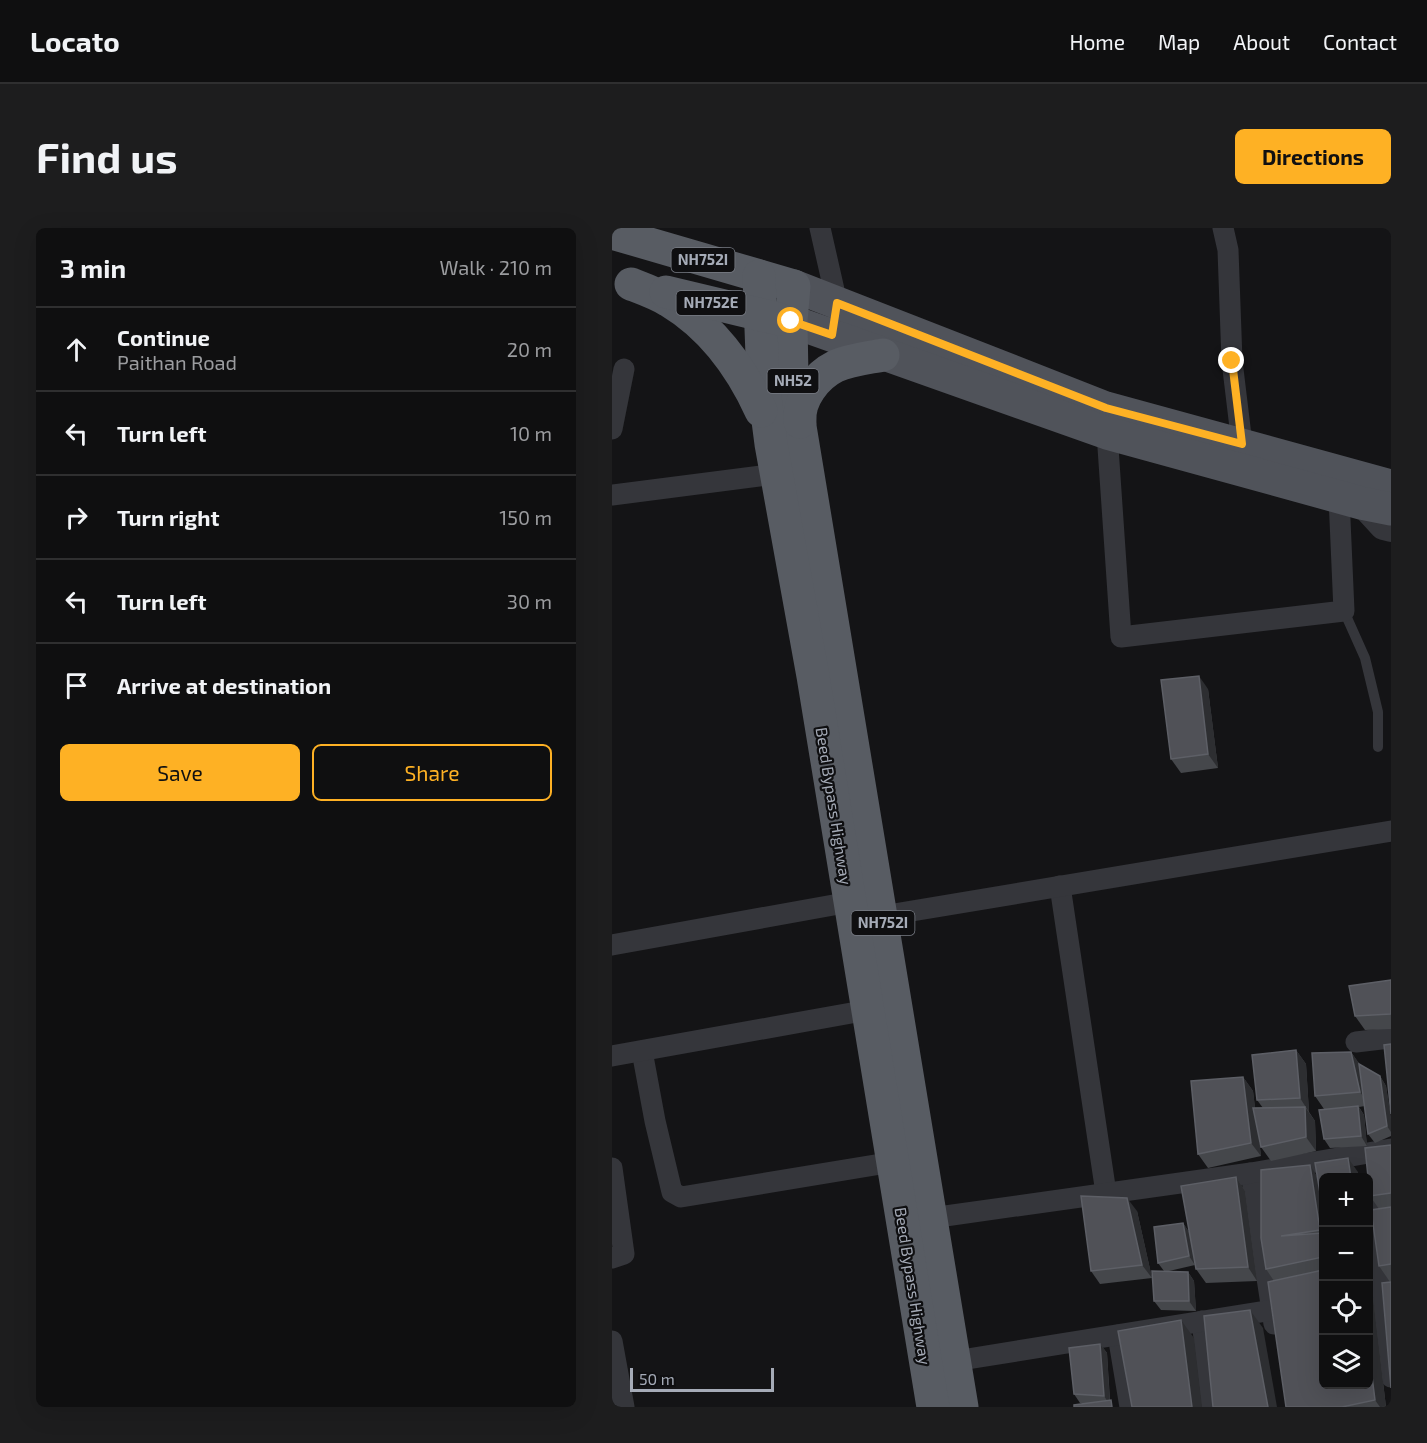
<!DOCTYPE html>
<html lang="en">
<head>
<meta charset="utf-8">
<style>
  :root { --surface:#0f0f10; --page:#1d1d1e; --text:#f1f3f6; --muted:#9b9c9f; --line:#2f2f30; --accent:#feb124 }
  body { margin:0; font-family:"Exo 2",sans-serif; background:var(--page); color:var(--text) }
  .controls { position:absolute; right:18px; bottom:18px; display:grid; overflow:hidden; border-radius:9px; box-shadow:0 6px 24px #0002 }
  .controls button { width:54px; height:54px; display:grid; place-items:center; padding:0; border:0; border-bottom:2px solid var(--line); background:var(--surface); color:var(--text); font:30px sans-serif }
  .scale { position:absolute; left:18px; bottom:15px; width:144px; box-sizing:border-box; padding-left:6px; border:3px solid #a5abb7; border-top:0; font-size:16px; line-height:21px; white-space:nowrap; color:#a5abb7; -webkit-text-stroke:4px #0f0f11; paint-order:stroke }
  .stop { position:absolute; width:18px; height:18px; margin:-14px; border:4px solid #feb124; border-radius:50%; background:#fff }
  .stop.end { background:#feb124; border-color:#fff; box-shadow:0 2px 6px #0008 }
  .list { margin:0; padding:0; list-style:none }
  h2 { display:flex; justify-content:space-between; align-items:center; height:78px; margin:0; padding:0 24px; font-size:26px }
  h2 small { font-size:20px; font-weight:400; color:var(--muted) }
  .list li { display:grid; grid-template-columns:39px 1fr auto; gap:18px; align-items:center; box-sizing:border-box; height:84px; padding:0 24px; border-top:2px solid var(--line) }
  .list b { display:block; font-size:22px; white-space:nowrap }
  .list p { margin:0; font-size:20px; white-space:nowrap; color:var(--muted) }
  .list em { font-size:20px; font-style:normal; color:var(--muted) }
  .actions { display:flex; gap:12px; padding:18px 24px }
  .actions a { flex:1; padding:14px 0; border:2px solid var(--accent); border-radius:9px; text-align:center; font-size:21px; color:var(--accent) }
  .actions .main { background:var(--accent); color:#111 }
  .icon { flex:none; width:33px; height:33px; fill:none; stroke:currentColor; stroke-width:2; stroke-linecap:round; stroke-linejoin:round }
  .map { position:relative; flex:none; width:779px; height:1179px; overflow:hidden; border-radius:9px }
  header { display:flex; align-items:center; gap:36px; box-sizing:border-box; height:84px; padding:0 30px; background:var(--surface); border-bottom:2px solid var(--line) }
  header strong { font-size:28px }
  nav { display:flex; gap:33px; margin-inline-start:auto; font-size:21px }
  .intro { display:flex; align-items:center; justify-content:space-between; box-sizing:border-box; height:144px; padding:0 36px }
  h1 { margin:0; font-size:42px }
  .button { padding:15px 27px; border-radius:9px; background:var(--accent); color:#111; font-size:21px; font-weight:700 }
  main { display:flex; gap:36px; padding:0 36px }
  aside { flex:1; background:var(--surface); border-radius:9px; box-shadow:0 6px 24px #0002 }
  .map>svg:first-child { display:block }
</style>
</head>
<body>
<header>
<strong>Locato</strong>
<nav><a>Home</a><a>Map</a><a>About</a><a>Contact</a></nav>
</header>
<div class="intro"><h1>Find us</h1><a class="button">Directions</a></div>
<main>
<aside>
<h2>3 min<small>Walk · 210 m</small></h2>
<ul class="list">
<li><svg class="icon" aria-label="ahead" viewBox="0 0 24 24"><path d="M12 20V5M6 11l6-6 6 6"/></svg><div><b>Continue</b><p>Paithan Road</p></div><em>20 m</em></li>
<li><svg class="icon" aria-label="left" viewBox="0 0 24 24"><path d="M17 20v-9H6M10 6l-5 5 5 5"/></svg><div><b>Turn left</b></div><em>10 m</em></li>
<li><svg class="icon" aria-label="right" viewBox="0 0 24 24"><path d="M7 20v-9h11M14 6l5 5-5 5"/></svg><div><b>Turn right</b></div><em>150 m</em></li>
<li><svg class="icon" aria-label="left" viewBox="0 0 24 24"><path d="M17 20v-9H6M10 6l-5 5 5 5"/></svg><div><b>Turn left</b></div><em>30 m</em></li>
<li><svg class="icon" aria-label="arrive" viewBox="0 0 24 24"><path d="M6 21V4h12l-3 4 3 4H6"/></svg><div><b>Arrive at destination</b></div></li>
</ul>
<div class="actions"><a class="main">Save</a><a>Share</a></div>
</aside>
<div class="map">
<svg width="779" height="1179" viewBox="0 0 779 1179">
  <rect width="100%" height="100%" fill="#141416"/>
  <g fill="none" stroke-linecap="round" stroke-linejoin="round">
    <path stroke="#35363b" stroke-width="10" d="M732,383L753,430L766,484V519"/>
    <g stroke="#35363b" stroke-width="21">
      <path d="M208,0L225,75L224,83"/>
      <path d="M611,0L616,22L620,133L630,216"/>
      <path d="M0,201L12,141"/>
      <path d="M495,205L509,409L732,383L727,269"/>
      <path d="M0,267L164,246"/>
      <path d="M448,658L494,965"/>
      <path d="M270,688L779,603"/>
      <path d="M0,717L238,674"/>
      <path d="M744,814L779,810"/>
      <path d="M30,823L43,893L60,964L69,969L281,934"/>
      <path d="M0,828L256,782"/>
      <path d="M0,940L12,1026L0,1030"/>
      <path d="M639,945L662,1096"/>
      <path d="M756,958L779,1149"/>
      <path d="M319,990L639,945L779,921"/>
      <path d="M590,1093L600,1179"/>
      <path d="M506,1107L518,1179"/>
      <path d="M0,1113L12,1179"/>
      <path d="M343,1133L660,1082"/>
    </g>
    <path stroke="#35363b" stroke-width="26" d="M749,275L771,299L779,301"/>
    <g stroke="#50535a" stroke-width="33">
      <path d="M182,58L494,180L779,258"/>
      <path d="M179,93L495,205L749,275L779,281"/>
    </g>
    <g stroke="#585c63" stroke-width="33">
      <path d="M0,5L182,58L179,93L180,150L350,1179"/>
      <path d="M147,48L151,154L159,216L201,448L321,1179"/>
      <path d="M19,56C32,61 46,66 57,73C100,99 129,139 149,183"/>
      <path d="M54,64L167,91"/>
      <path d="M188,194C186,171 204,148 224,138C238,132 256,130 271,127"/>
    </g>
  </g>
  <g fill="#45474b">
    <path d="M596,461L606,540L569,545L559,531Z"/>
    <path d="M779,752V801L753,802L743,788Z"/>
    <path d="M684,822L694,836L697,884L703,893L704,923L659,933L649,919L646,904L649,928L596,940L586,926L631,849L641,863L643,880H651L645,872Z"/>
    <path d="M739,824L748,837L768,848L774,858L779,891V908L763,915L756,906L753,878L747,879L752,887L755,918L718,920L712,911V881L703,868Z"/>
    <path d="M779,917V1160L778,1054L767,1038V981L758,968Z"/>
    <path d="M746,944L711,950V1156L759,1052L774,1179H674L662,1053L654,1041L706,949Z"/>
    <path d="M624,949L633,963L645,1053L594,1055L584,1041Z"/>
    <path d="M525,983L540,1050L488,1056L479,1043Z"/>
    <path d="M571,995L577,1004L583,1037L557,1043L576,1044L582,1053L584,1083L549,1082L542,1073L552,1043L546,1035Z"/>
    <path d="M488,1116L495,1125L498,1172L475,1176L468,1175L462,1166Z"/>
  </g>
  <g fill="#2d2e31">
    <path d="M587,448L596,461L606,540L596,526Z"/>
    <path d="M684,822L694,836L697,884L688,870Z"/>
    <path d="M739,824L749,838L758,878L748,864Z"/>
    <path d="M768,848L774,858L779,891V904L775,898Z"/>
    <path d="M631,849L641,863L649,928L639,915Z"/>
    <path d="M746,878L752,887L755,918L749,908Z"/>
    <path d="M693,879L703,893L704,923L694,909Z"/>
    <path d="M736,930L746,944V950H739Z"/>
    <path d="M698,937L707,951L711,977V1007L708,1002Z"/>
    <path d="M624,949L633,963L645,1053L636,1039Z"/>
    <path d="M515,970L525,983L540,1050L530,1037Z"/>
    <path d="M571,995L577,1004L583,1037L577,1028Z"/>
    <path d="M576,1044L582,1053L584,1083L577,1073Z"/>
    <path d="M756,1048L759,1052L774,1179H768L763,1172L756,1117Z"/>
    <path d="M638,1082L651,1100L665,1179H656Z"/>
    <path d="M569,1092L582,1110L590,1179H580Z"/>
    <path d="M488,1116L495,1125L498,1177L492,1168Z"/>
  </g>
  <g fill="#505157" stroke="#5d5f66" stroke-width="1.5">
    <path d="M587,448L596,526L559,531L549,452Z"/>
    <path d="M779,752V786L743,788L737,758Z"/>
    <path d="M779,816V886L772,817Z"/>
    <path d="M684,822L688,870L645,872L640,827Z"/>
    <path d="M739,824L748,864L703,868L700,825Z"/>
    <path d="M747,836L768,848L775,898L756,906Z"/>
    <path d="M631,849L639,915L586,926L579,853Z"/>
    <path d="M746,878L749,908L712,911L707,882Z"/>
    <path d="M693,879L694,909L649,919L641,880Z"/>
    <path d="M779,917V965L758,968L753,920Z"/>
    <path d="M736,930L739,950H711V983L703,935Z"/>
    <path d="M698,937L708,1002L669,1008L711,1005V1029L654,1041L649,1010V942Z"/>
    <path d="M624,949L636,1039L584,1041L569,958Z"/>
    <path d="M469,968L515,970L530,1037L479,1043Z"/>
    <path d="M779,979V1036L767,1038L759,982Z"/>
    <path d="M571,995L577,1028L546,1035L542,999Z"/>
    <path d="M711,1042V1156H756V1117L763,1172L730,1179H674L656,1054Z"/>
    <path d="M540,1043L576,1044L577,1073H542Z"/>
    <path d="M779,1054V1160L770,1055Z"/>
    <path d="M638,1082L656,1179H601L592,1088Z"/>
    <path d="M569,1092L580,1179H520L506,1103Z"/>
    <path d="M488,1116L492,1168L462,1166L457,1120Z"/>
    <path d="M499,1172L500,1179H462V1177Z"/>
  </g>
  <g fill="none" stroke-linecap="round" stroke-linejoin="round">
    <path stroke="#feb124" stroke-width="8" d="M179,93L220,107L225,75L494,180L630,216L620,133"/>
  </g>
  <g text-anchor="middle" stroke-width="4.5" stroke-linejoin="round" paint-order="stroke">
    <g fill="#0f0f11" stroke="#787c85" stroke-width="1.5">
      <rect x="59.5" y="20" width="63" height="24" rx="4.5"/>
      <rect x="64.5" y="63" width="69" height="24" rx="4.5"/>
      <rect x="155.5" y="141" width="51" height="24" rx="4.5"/>
      <rect x="239.5" y="683" width="63" height="24" rx="4.5"/>
    </g>
    <g font-size="15" font-weight="bold" fill="#a5abb7">
      <text x="91" y="37">NH752I</text>
      <text x="99" y="80">NH752E</text>
      <text x="181" y="158">NH52</text>
      <text x="271" y="700">NH752I</text>
    </g>
    <g font-size="16" fill="#a5abb7" stroke="#0f0f11">
      <text transform="translate(222 578) rotate(81)" y="6">Beed Bypass Highway</text>
      <text transform="translate(301 1058) rotate(81)" y="6">Beed Bypass Highway</text>
    </g>
  </g>
</svg>
<div class="controls">
<button>+</button>
<button>−</button>
<button><svg class="icon" aria-label="locate" viewBox="0 0 24 24"><circle cx="12" cy="12" r="6"/><path d="M12 2v4M12 18v4M2 12h4M18 12h4"/></svg></button>
<button><svg class="icon" aria-label="layers" viewBox="0 0 24 24"><path d="M12 4l9 5-9 5-9-5zM3 14l9 5 9-5"/></svg></button>
</div>
<div class="scale">50 m</div>
<div class="stop" style="left:179px;top:93px"></div>
<div class="stop end" style="left:620px;top:133px"></div>
</div>
</main>
</body>
</html>
